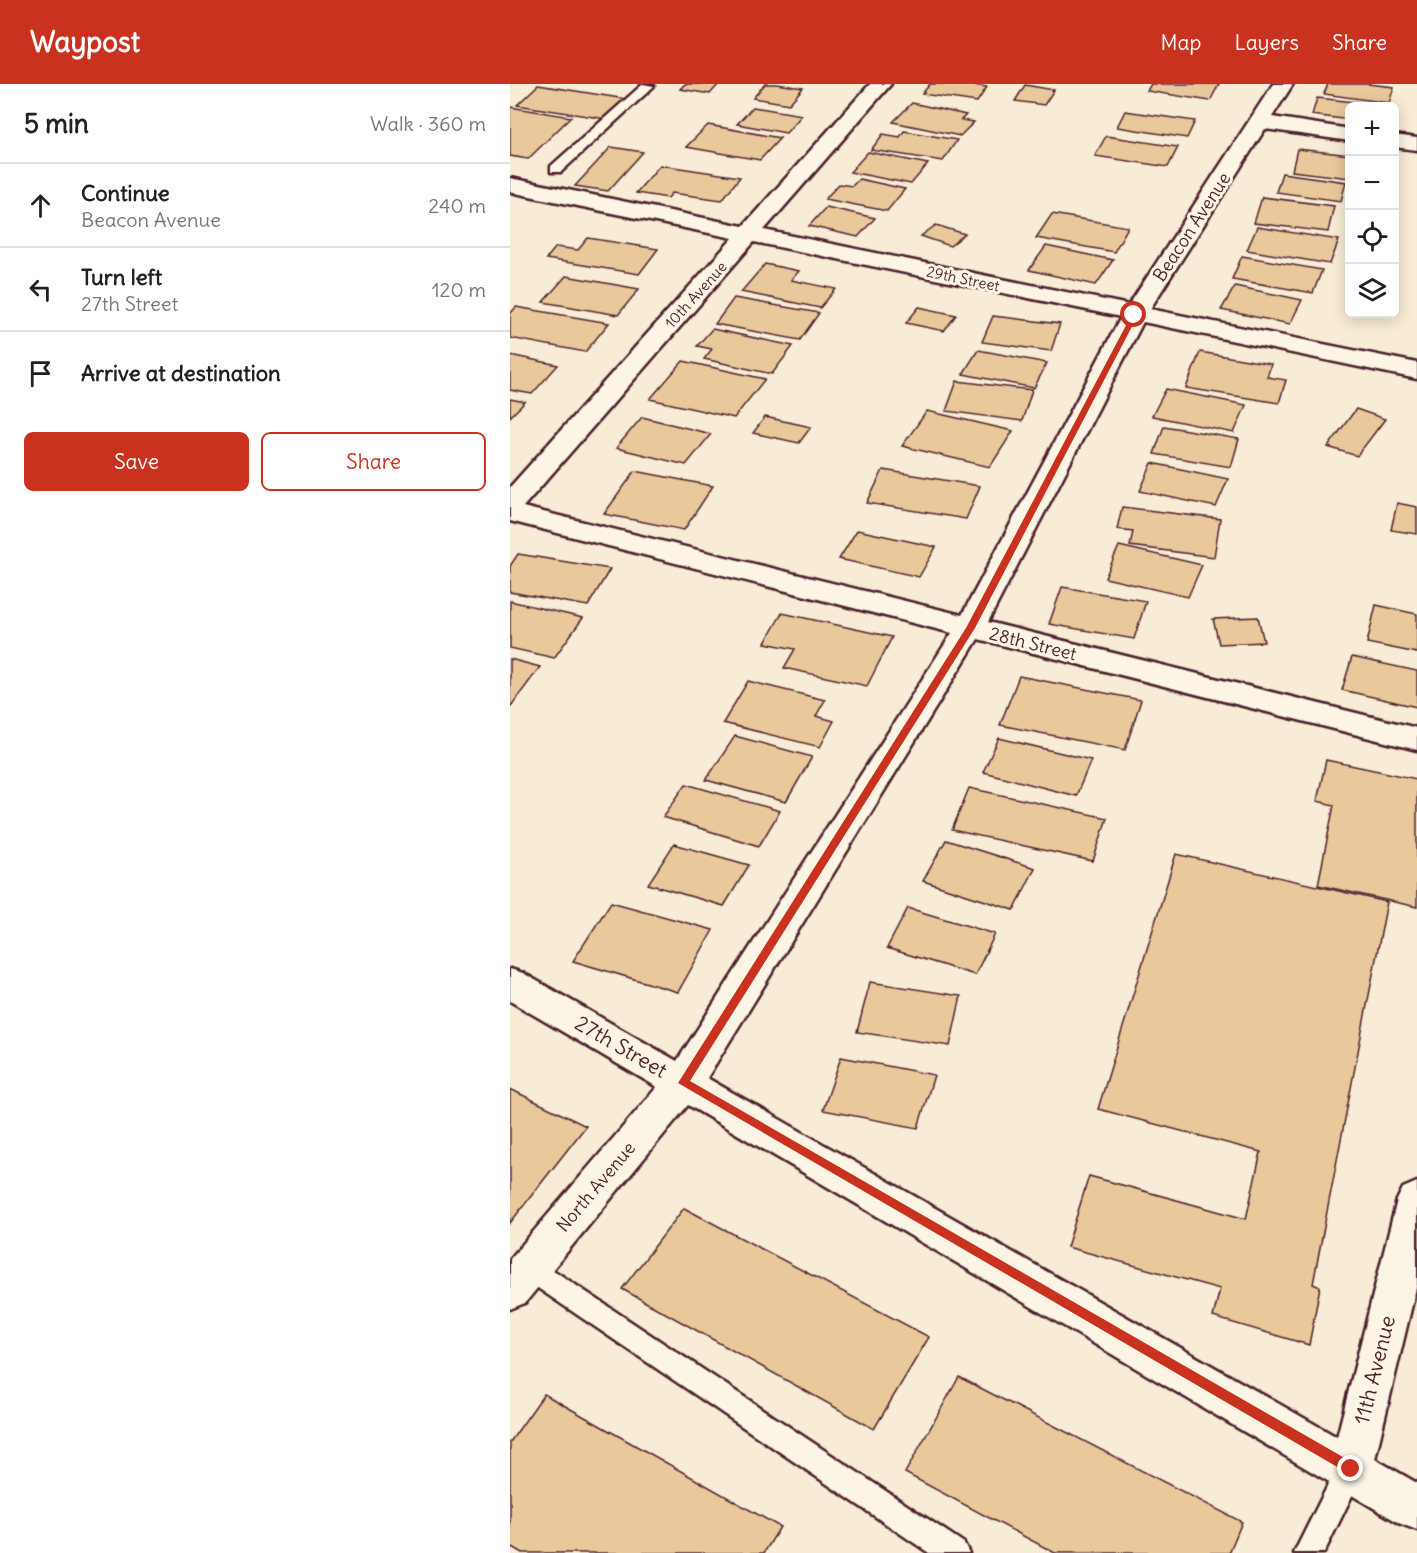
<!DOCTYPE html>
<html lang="en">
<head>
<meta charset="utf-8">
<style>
  :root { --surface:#fff; --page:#f6f6f6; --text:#202124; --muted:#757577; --line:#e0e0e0; --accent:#c8321e }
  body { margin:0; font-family:Delius,sans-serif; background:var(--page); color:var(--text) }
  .controls { position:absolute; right:18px; top:18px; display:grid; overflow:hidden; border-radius:9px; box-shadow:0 3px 15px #0003 }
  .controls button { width:54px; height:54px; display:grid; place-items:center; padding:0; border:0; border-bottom:2px solid var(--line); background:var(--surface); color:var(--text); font:30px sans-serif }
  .stop { position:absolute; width:18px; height:18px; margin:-14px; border:4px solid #c8321e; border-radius:50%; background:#fff }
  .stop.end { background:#c8321e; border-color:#fff; box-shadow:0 2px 6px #0008 }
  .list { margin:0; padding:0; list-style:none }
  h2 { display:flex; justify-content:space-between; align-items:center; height:78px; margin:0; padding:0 24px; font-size:26px }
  h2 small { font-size:20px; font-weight:400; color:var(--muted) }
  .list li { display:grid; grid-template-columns:39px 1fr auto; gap:18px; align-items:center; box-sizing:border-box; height:84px; padding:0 24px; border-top:2px solid var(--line) }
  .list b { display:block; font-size:22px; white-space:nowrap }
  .list p { margin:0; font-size:20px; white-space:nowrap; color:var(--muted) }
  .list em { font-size:20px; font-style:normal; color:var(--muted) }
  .actions { display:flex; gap:12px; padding:18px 24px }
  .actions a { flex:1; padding:14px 0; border:2px solid var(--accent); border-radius:9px; text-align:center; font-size:21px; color:var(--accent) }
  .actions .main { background:var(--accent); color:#fff }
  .icon { flex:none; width:33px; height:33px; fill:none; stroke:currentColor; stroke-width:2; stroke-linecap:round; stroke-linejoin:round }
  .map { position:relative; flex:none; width:907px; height:1469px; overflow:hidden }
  header { display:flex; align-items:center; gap:36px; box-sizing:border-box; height:84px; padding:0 30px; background:var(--accent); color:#fff }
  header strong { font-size:28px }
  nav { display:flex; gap:33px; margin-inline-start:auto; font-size:21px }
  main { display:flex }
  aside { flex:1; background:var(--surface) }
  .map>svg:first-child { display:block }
</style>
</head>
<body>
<header>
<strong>Waypost</strong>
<nav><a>Map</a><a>Layers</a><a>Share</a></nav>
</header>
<main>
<aside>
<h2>5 min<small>Walk · 360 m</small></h2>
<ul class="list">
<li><svg class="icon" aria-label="ahead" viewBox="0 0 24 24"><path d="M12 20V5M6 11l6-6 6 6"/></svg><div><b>Continue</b><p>Beacon Avenue</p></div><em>240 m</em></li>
<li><svg class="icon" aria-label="left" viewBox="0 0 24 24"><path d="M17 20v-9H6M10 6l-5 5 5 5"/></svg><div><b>Turn left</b><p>27th Street</p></div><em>120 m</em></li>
<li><svg class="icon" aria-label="arrive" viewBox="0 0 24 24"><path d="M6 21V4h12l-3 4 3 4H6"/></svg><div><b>Arrive at destination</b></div></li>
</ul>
<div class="actions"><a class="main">Save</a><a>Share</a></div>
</aside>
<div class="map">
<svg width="907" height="1469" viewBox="0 0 907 1469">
  <rect width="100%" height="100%" fill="#f8ecd6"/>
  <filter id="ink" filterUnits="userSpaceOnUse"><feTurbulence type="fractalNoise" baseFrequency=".0167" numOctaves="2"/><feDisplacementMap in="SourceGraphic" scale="12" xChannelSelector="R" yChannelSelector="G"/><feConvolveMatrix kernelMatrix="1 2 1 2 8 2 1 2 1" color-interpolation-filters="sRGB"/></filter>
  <g filter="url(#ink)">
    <g fill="#e9c99b" stroke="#4a1f2b" stroke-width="1.5">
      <path d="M175,0H209L200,10L170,5Z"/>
      <path d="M255,0H267L293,4L279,20L243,14Z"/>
      <path d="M420,0H457L477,3L467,18L412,10Z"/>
      <path d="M641,0H709L700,17L637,7Z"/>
      <path d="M818,0H858L884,3L879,19L814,10Z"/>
      <path d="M28,1L116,15L96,35L7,21Z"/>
      <path d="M515,1L544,6L534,21L505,17Z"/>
      <path d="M807,14L873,21L840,22V36L802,31Z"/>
      <path d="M402,19L456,31L451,36L464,38L450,52L383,38Z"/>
      <path d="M0,23L61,33L18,75L0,72Z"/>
      <path d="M243,23L292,31L276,49L227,40Z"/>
      <path d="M615,27L685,37L677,54L607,43Z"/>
      <path d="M198,41L270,54L250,76L176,63Z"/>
      <path d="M394,47L447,56L433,77L361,66L373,50L390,53Z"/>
      <path d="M596,52L668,63L658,83L585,72Z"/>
      <path d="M101,63L133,68L98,107L65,102Z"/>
      <path d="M787,65L840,71V94L782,87Z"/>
      <path d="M358,68L418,80L401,100L340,88Z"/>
      <path d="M150,81L230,93L212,116L162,109L158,114L126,109Z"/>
      <path d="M772,89L836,98L831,117L766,108Z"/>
      <path d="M349,95L395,105L377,127L315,115L329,100L342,102Z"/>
      <path d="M752,113L824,122L818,148L744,139Z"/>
      <path d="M316,123L365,134L348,153L299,142Z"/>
      <path d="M542,130L618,143L604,168L526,154Z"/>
      <path d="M426,141L455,150L440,162L411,152Z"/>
      <path d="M747,143L829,156L820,180L737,166Z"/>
      <path d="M78,154L148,165L129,190L36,175L46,163L68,166Z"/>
      <path d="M536,162L603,176L586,201L519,186Z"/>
      <path d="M732,172L812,186L803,209L722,195Z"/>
      <path d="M255,180L289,187L281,196L326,205L310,224L231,208Z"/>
      <path d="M56,192L129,205L108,231L33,218Z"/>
      <path d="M725,202L792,216L780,240L711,226Z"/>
      <path d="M224,214L309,229L290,256L205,240Z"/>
      <path d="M6,223L99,239L75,268L0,254V230Z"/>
      <path d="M409,223L446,231L434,247L396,239Z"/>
      <path d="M483,232L550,240L541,267L472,258Z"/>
      <path d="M202,245L283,262L262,290L194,275L202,265L187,262Z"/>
      <path d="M468,266L537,279L524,304L453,290Z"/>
      <path d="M690,268L761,280L757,293L776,296L769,319L676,304Z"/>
      <path d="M0,271L48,281L22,310L0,306Z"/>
      <path d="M173,277L255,295L224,334L140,315Z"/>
      <path d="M447,297L522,306L512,337L436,327Z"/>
      <path d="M656,305L736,321L724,349L642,332Z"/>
      <path d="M0,315L15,318L0,333Z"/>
      <path d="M846,325L875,335L847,372L818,363Z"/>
      <path d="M417,327L503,347L480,383L392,362Z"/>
      <path d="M132,333L201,350L176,381L106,364Z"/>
      <path d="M255,333L301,343L289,359L243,349Z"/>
      <path d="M654,342L729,355L721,383L644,370Z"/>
      <path d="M642,379L718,395L706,423L630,407Z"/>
      <path d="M373,386L470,402L456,435L357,419Z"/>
      <path d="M125,387L203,402L174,446L94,430Z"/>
      <path d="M887,419L907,423V450L881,446Z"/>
      <path d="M612,423L710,435L704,473L620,462L623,447L607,445Z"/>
      <path d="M347,446L426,463L409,493L329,475Z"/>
      <path d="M609,462L692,481L678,513L595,494Z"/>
      <path d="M8,470L100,485L78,522L0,508V482Z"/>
      <path d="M552,503L636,517L624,555L539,540Z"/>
      <path d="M0,517L73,534L44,574L0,564Z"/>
      <path d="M866,521L907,530V569L857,559Z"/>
      <path d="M272,529L382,553L357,602L274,584L285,565L255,559Z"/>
      <path d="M748,533L754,558L709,560L703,535Z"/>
      <path d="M842,573L907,587V623L832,606Z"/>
      <path d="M0,575L30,583L1,622H0Z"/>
      <path d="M509,592L631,616L615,666L490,641Z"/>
      <path d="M238,597L315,616L306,632L324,637L310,663L213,639Z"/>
      <path d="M225,652L302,673L276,718L196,696Z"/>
      <path d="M489,654L581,676L566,712L473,688Z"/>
      <path d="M816,676L907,695V823L808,801L824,721L807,717Z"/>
      <path d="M176,700L270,727L249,762L153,733Z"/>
      <path d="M459,704L597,734L583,777L442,746Z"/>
      <path d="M436,756L525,784L504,826L413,797Z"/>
      <path d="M164,760L239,781L214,822L138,800Z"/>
      <path d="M666,770L877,818L803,1200L810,1203L799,1261L703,1233L710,1205L557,1163L579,1092L736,1135L751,1068L588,1025Z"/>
      <path d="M101,818L203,846L168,908L63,877Z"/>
      <path d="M398,824L485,850L465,891L377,864Z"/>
      <path d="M360,898L451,912L440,962L347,948Z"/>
      <path d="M331,973L424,991L408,1044L313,1026Z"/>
      <path d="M0,1005L76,1042L0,1139Z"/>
      <path d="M174,1124L419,1253L364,1345L112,1205Z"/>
      <path d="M449,1293L732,1438L719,1469H545L395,1389Z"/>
      <path d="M34,1310L270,1443L254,1469H12L0,1462V1358Z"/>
    </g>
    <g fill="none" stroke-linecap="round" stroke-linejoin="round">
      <defs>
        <g id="lane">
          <path d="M133,0L144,2L51,88H41V82Z"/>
          <path d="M19,1172L28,1176L454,1459L459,1469H419L10,1192L6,1184L10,1176Z"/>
          <path d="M841,1371L851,1375L855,1385L814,1469H784L831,1375Z"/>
        </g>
        <g id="street">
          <path d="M360,0H381L254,146L619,221L763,0H783L762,33L840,45V57L755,45L640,225L907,279V295L633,238L478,538L907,644V666L468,555L197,994L827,1353L887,1116L893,1104L907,1098V1200L865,1375L907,1399V1446L891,1440L178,1021L15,1219L0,1225V1175L147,1003L0,917V885L13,889L167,977L442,549L0,437V403L223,154L0,108V94L233,142ZM244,158L611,233L452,531L13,423Z"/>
          <path d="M884,51L907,54V66L884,63Z"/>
        </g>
      </defs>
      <use href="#lane" stroke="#4a1f2b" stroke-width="5"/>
      <use href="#street" stroke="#4a1f2b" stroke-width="5"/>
      <use href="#lane" fill="#fcf5e5" fill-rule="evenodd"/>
      <use href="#street" fill="#fcf5e5" fill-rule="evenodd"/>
    </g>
  </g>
  <path fill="#c8321e" d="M622,230L628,231L465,544L180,997L845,1380V1389L841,1391L168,999L456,544Z"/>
  <g text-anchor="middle" stroke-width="6" stroke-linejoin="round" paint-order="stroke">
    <g font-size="15" fill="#4a1f2b" stroke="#fcf5e5">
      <text transform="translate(453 195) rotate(12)" y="5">29th Street</text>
      <text transform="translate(186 211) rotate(-48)" y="5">10th Avenue</text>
    </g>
    <g font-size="18" fill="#4a1f2b" stroke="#fcf5e5">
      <text transform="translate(682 143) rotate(-57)" y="6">Beacon Avenue</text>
      <text transform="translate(523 560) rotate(14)" y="6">28th Street</text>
      <text transform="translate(86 1103) rotate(-50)" y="6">North Avenue</text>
    </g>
    <g font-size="21" fill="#4a1f2b" stroke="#fcf5e5">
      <text transform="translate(111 963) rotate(30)" y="7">27th Street</text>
      <text transform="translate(865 1286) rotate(-76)" y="7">11th Avenue</text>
    </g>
  </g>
</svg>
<div class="controls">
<button>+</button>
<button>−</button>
<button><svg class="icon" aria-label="locate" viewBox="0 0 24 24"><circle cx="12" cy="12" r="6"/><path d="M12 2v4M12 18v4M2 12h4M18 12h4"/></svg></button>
<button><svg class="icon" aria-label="layers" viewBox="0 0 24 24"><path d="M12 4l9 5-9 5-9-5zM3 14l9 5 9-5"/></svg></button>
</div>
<div class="stop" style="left:624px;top:231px"></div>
<div class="stop end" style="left:841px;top:1385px"></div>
</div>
</main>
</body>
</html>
